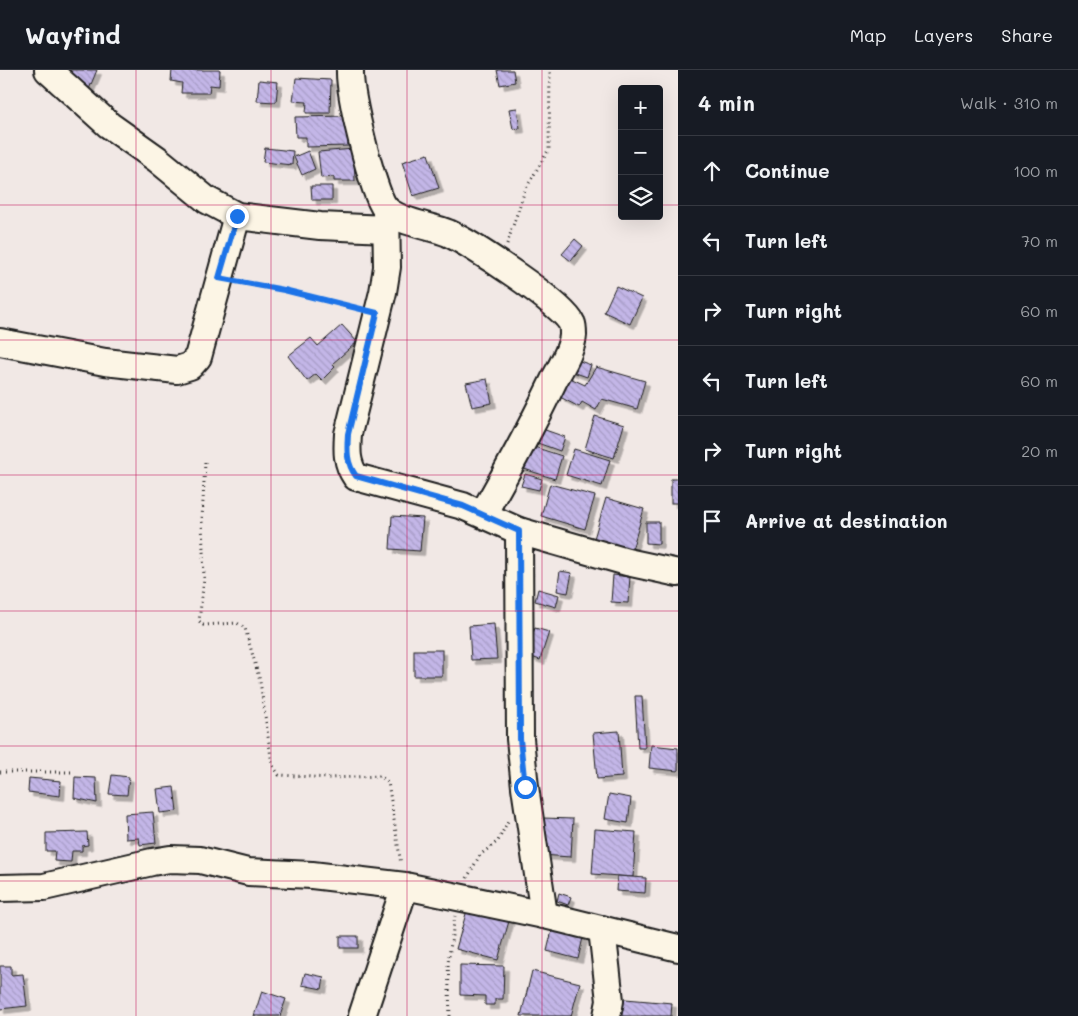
<!DOCTYPE html>
<html lang="en">
<head>
<meta charset="utf-8">
<style>
  :root { --surface:#171b24; --page:#242831; --text:#f1f3f6; --muted:#9ea1a6; --line:#363941 }
  body { margin:0; font-family:Mali,sans-serif; background:var(--page); color:var(--text) }
  .controls { position:absolute; right:15px; top:15px; display:grid; overflow:hidden; border-radius:5px; box-shadow:0 5px 20px #0002 }
  .controls button { width:45px; height:45px; display:grid; place-items:center; padding:0; border:0; border-bottom:1px solid var(--line); background:var(--surface); color:var(--text); font:25px sans-serif }
  .stop { position:absolute; width:15px; height:15px; margin:-11px; border:4px solid #1a73e8; border-radius:50%; background:#fff }
  .stop.end { background:#1a73e8; border-color:#fff; box-shadow:0 1px 5px #0008 }
  .list { margin:0; padding:0; list-style:none }
  h2 { display:flex; justify-content:space-between; align-items:center; height:65px; margin:0; padding:0 20px; font-size:21px }
  h2 small { font-size:16px; font-weight:400; color:var(--muted) }
  .list li { display:grid; grid-template-columns:32px 1fr auto; gap:15px; align-items:center; box-sizing:border-box; height:70px; padding:0 20px; border-top:1px solid var(--line) }
  .list b { display:block; font-size:19px; white-space:nowrap }
  .list em { font-size:16px; font-style:normal; color:var(--muted) }
  .icon { flex:none; width:28px; height:28px; fill:none; stroke:currentColor; stroke-width:2; stroke-linecap:round; stroke-linejoin:round }
  .map { position:relative; flex:none; width:678px; height:946px; overflow:hidden }
  header { display:flex; align-items:center; gap:30px; box-sizing:border-box; height:70px; padding:0 25px; background:var(--surface); border-bottom:1px solid var(--line) }
  header strong { font-size:24px }
  nav { display:flex; gap:28px; margin-inline-start:auto; font-size:18px }
  main { display:flex }
  aside { flex:1; background:var(--surface) }
  .map>svg:first-child { display:block }
</style>
</head>
<body>
<header>
<strong>Wayfind</strong>
<nav><a>Map</a><a>Layers</a><a>Share</a></nav>
</header>
<main>
<div class="map">
<svg width="678" height="946" viewBox="0 0 678 946">
  <defs>
    <pattern id="building-back-hatch" width="6" height="6" patternUnits="userSpaceOnUse" patternTransform="scale(1.25)"><rect width="6" height="6" fill="#c3b6e7"/><path d="M-1 5l2 2M0 0l6 6M5-1l2 2" fill="none" stroke="#a79cc6"/></pattern>
    <filter id="shadow"><feDropShadow dx="4.5" dy="4.5" stdDeviation="0" flood-color="#0004"/></filter>
  </defs>
  <rect width="100%" height="100%" fill="#f1e8e5"/>
  <filter id="ink" filterUnits="userSpaceOnUse"><feTurbulence type="fractalNoise" baseFrequency=".02" numOctaves="2"/><feDisplacementMap in="SourceGraphic" scale="10" xChannelSelector="R" yChannelSelector="G"/><feConvolveMatrix kernelMatrix="1 2 1 2 8 2 1 2 1" color-interpolation-filters="sRGB"/></filter>
  <g filter="url(#ink)">
    <g fill="url(#building-back-hatch)" stroke="#1c1c1c" filter="url(#shadow)">
      <path d="M68,0H97L87,24L66,4Z"/>
      <path d="M172,0H220L219,16L210,15L209,23H181L182,13L171,11Z"/>
      <path d="M497,0H513L515,12L500,15Z"/>
      <path d="M296,8L331,10L330,43H306L307,32L293,31Z"/>
      <path d="M259,10L278,12L276,32L257,31Z"/>
      <path d="M517,38L520,58L513,59L509,39Z"/>
      <path d="M348,46V76L306,77V67H296L295,47Z"/>
      <path d="M265,78L293,81L292,95L263,92Z"/>
      <path d="M354,79L355,111H334V107L321,108L318,82Z"/>
      <path d="M308,81L315,99L302,105L294,87Z"/>
      <path d="M428,84L439,118L413,126L402,92Z"/>
      <path d="M311,116H332V130H312Z"/>
      <path d="M575,169L583,176L571,191L562,184Z"/>
      <path d="M616,216L642,228L630,254L604,242Z"/>
      <path d="M342,255L357,272L332,294L335,297L322,310L316,304L307,311L288,286L311,268L318,276Z"/>
      <path d="M574,289L591,295L587,307L570,301Z"/>
      <path d="M596,297L645,311L637,339L602,329L596,340L582,332L579,337L560,327L570,308L585,315Z"/>
      <path d="M487,309L492,333L472,337L466,313Z"/>
      <path d="M595,346L624,355L614,388L585,379Z"/>
      <path d="M534,356L565,367L560,381L529,370Z"/>
      <path d="M525,374L562,386L555,409L518,397Z"/>
      <path d="M574,379L610,390L602,416L566,405Z"/>
      <path d="M525,404L542,409L539,420L521,416Z"/>
      <rect x="671" y="409" width="7" height="24"/>
      <path d="M550,414L595,426L585,459L541,446Z"/>
      <path d="M606,428L644,439L631,483L593,472Z"/>
      <path d="M392,446L423,448L420,481L390,479Z"/>
      <path d="M646,452H659V474L646,473Z"/>
      <path d="M560,501L572,503L568,523L557,521Z"/>
      <path d="M613,505L630,507L628,533L611,532Z"/>
      <path d="M538,519L559,525L556,537L535,531Z"/>
      <path d="M494,554L497,589L471,590L469,556Z"/>
      <path d="M535,558L549,562L540,590L526,585Z"/>
      <rect x="414" y="580" width="28" height="26"/>
      <path d="M635,626H642L645,678H638Z"/>
      <path d="M619,661L622,707L597,709L593,663Z"/>
      <path d="M651,675L678,678V701L649,698Z"/>
      <path d="M112,705L129,707L127,725L109,724Z"/>
      <path d="M75,707L96,708L97,733L74,728Z"/>
      <path d="M29,708L61,711L60,726L28,722Z"/>
      <path d="M174,717L177,741L160,743L157,719Z"/>
      <path d="M609,724L631,728L628,753L605,749Z"/>
      <path d="M153,742L156,773L140,775L139,768L126,769L125,744Z"/>
      <path d="M543,748L573,749L571,787L540,785Z"/>
      <path d="M595,759L636,762L633,807L592,804Z"/>
      <path d="M87,762L88,775L82,776V781H72L71,792L54,791L55,781H46V763Z"/>
      <path d="M617,806L646,808L645,823L616,821Z"/>
      <path d="M559,823L571,827L568,835L557,831Z"/>
      <path d="M469,833L511,844L498,890L456,879Z"/>
      <path d="M554,852L585,859L578,889L547,881Z"/>
      <rect x="340" y="866" width="18" height="12"/>
      <path d="M460,895L504,896L503,929H495V935H485V926L460,925Z"/>
      <path d="M0,896H11V905L23,904L27,936L0,939Z"/>
      <path d="M532,901L580,913L571,946H521Z"/>
      <path d="M305,903L324,907L322,919L302,915Z"/>
      <path d="M262,921L286,929L280,946H254Z"/>
      <path d="M614,928L672,933L671,946H613Z"/>
    </g>
    <g fill="none" stroke-linecap="round" stroke-linejoin="round">
      <defs>
        <g id="minor">
          <path d="M48,0L109,55L157,89L207,130L237,146L320,156L386,159"/>
          <path d="M350,0C349,23 372,121 385,138C397,152 431,156 448,163C470,173 564,234 572,254C573,256 573,263 573,265C572,280 561,297 554,310C532,356 508,400 483,444"/>
          <path d="M386,139L387,197L383,222L348,364C347,380 346,393 356,407L463,436L519,461L627,492L678,503"/>
          <path d="M0,272L105,292L177,300L190,296L198,287L237,146"/>
          <path d="M519,461L520,669L525,717L544,845"/>
          <path d="M0,818L44,817L152,792L170,789L200,790L248,802L312,805L405,816L544,845L678,878"/>
          <path d="M602,859L610,931L607,946"/>
          <path d="M362,946L405,816"/>
        </g>
      </defs>
      <use href="#minor" stroke="#1c1c1c" stroke-width="30"/>
      <g stroke="#1c1c1c" stroke-width="3" stroke-dasharray="1 4" stroke-linecap="butt">
        <path d="M507,174L525,120L549,79L550,0"/>
        <path d="M241,212L284,220L357,238"/>
        <path d="M205,392L202,450L204,509L199,551L203,555L237,553L245,558L260,611L272,694L279,705L329,708L380,706L388,712L401,794"/>
        <path d="M0,702H75"/>
        <path d="M467,808L480,785L498,771L508,751"/>
        <path d="M450,946L448,893L455,846"/>
      </g>
      <use href="#minor" stroke="#fcf5e5" stroke-width="26"/>
    </g>
  </g>
  <g fill="none" stroke-linecap="round" stroke-linejoin="round" filter="url(#ink)">
    <path stroke="#1a73e8" stroke-width="6" d="M237,146L219,208L284,220L377,243L348,364C347,380 346,393 356,406L463,436L519,461L520,669L525,717"/>
  </g>
  <path fill="none" stroke="#c2185b" stroke-width="1" stroke-opacity="0.55" d="M136,0V946M271,0V946M407,0V946M542,0V946M0,135H622M659,135H678M0,270H678M0,405H678M0,541H678M0,676H678M0,811H678"/>
</svg>
<div class="controls">
<button>+</button>
<button>−</button>
<button><svg class="icon" aria-label="layers" viewBox="0 0 24 24"><path d="M12 4l9 5-9 5-9-5zM3 14l9 5 9-5"/></svg></button>
</div>
<div class="stop" style="left:525px;top:717px"></div>
<div class="stop end" style="left:237px;top:146px"></div>
</div>
<aside>
<h2>4 min<small>Walk · 310 m</small></h2>
<ul class="list">
<li><svg class="icon" aria-label="ahead" viewBox="0 0 24 24"><path d="M12 20V5M6 11l6-6 6 6"/></svg><div><b>Continue</b></div><em>100 m</em></li>
<li><svg class="icon" aria-label="left" viewBox="0 0 24 24"><path d="M17 20v-9H6M10 6l-5 5 5 5"/></svg><div><b>Turn left</b></div><em>70 m</em></li>
<li><svg class="icon" aria-label="right" viewBox="0 0 24 24"><path d="M7 20v-9h11M14 6l5 5-5 5"/></svg><div><b>Turn right</b></div><em>60 m</em></li>
<li><svg class="icon" aria-label="left" viewBox="0 0 24 24"><path d="M17 20v-9H6M10 6l-5 5 5 5"/></svg><div><b>Turn left</b></div><em>60 m</em></li>
<li><svg class="icon" aria-label="right" viewBox="0 0 24 24"><path d="M7 20v-9h11M14 6l5 5-5 5"/></svg><div><b>Turn right</b></div><em>20 m</em></li>
<li><svg class="icon" aria-label="arrive" viewBox="0 0 24 24"><path d="M6 21V4h12l-3 4 3 4H6"/></svg><div><b>Arrive at destination</b></div></li>
</ul>
</aside>
</main>
</body>
</html>
